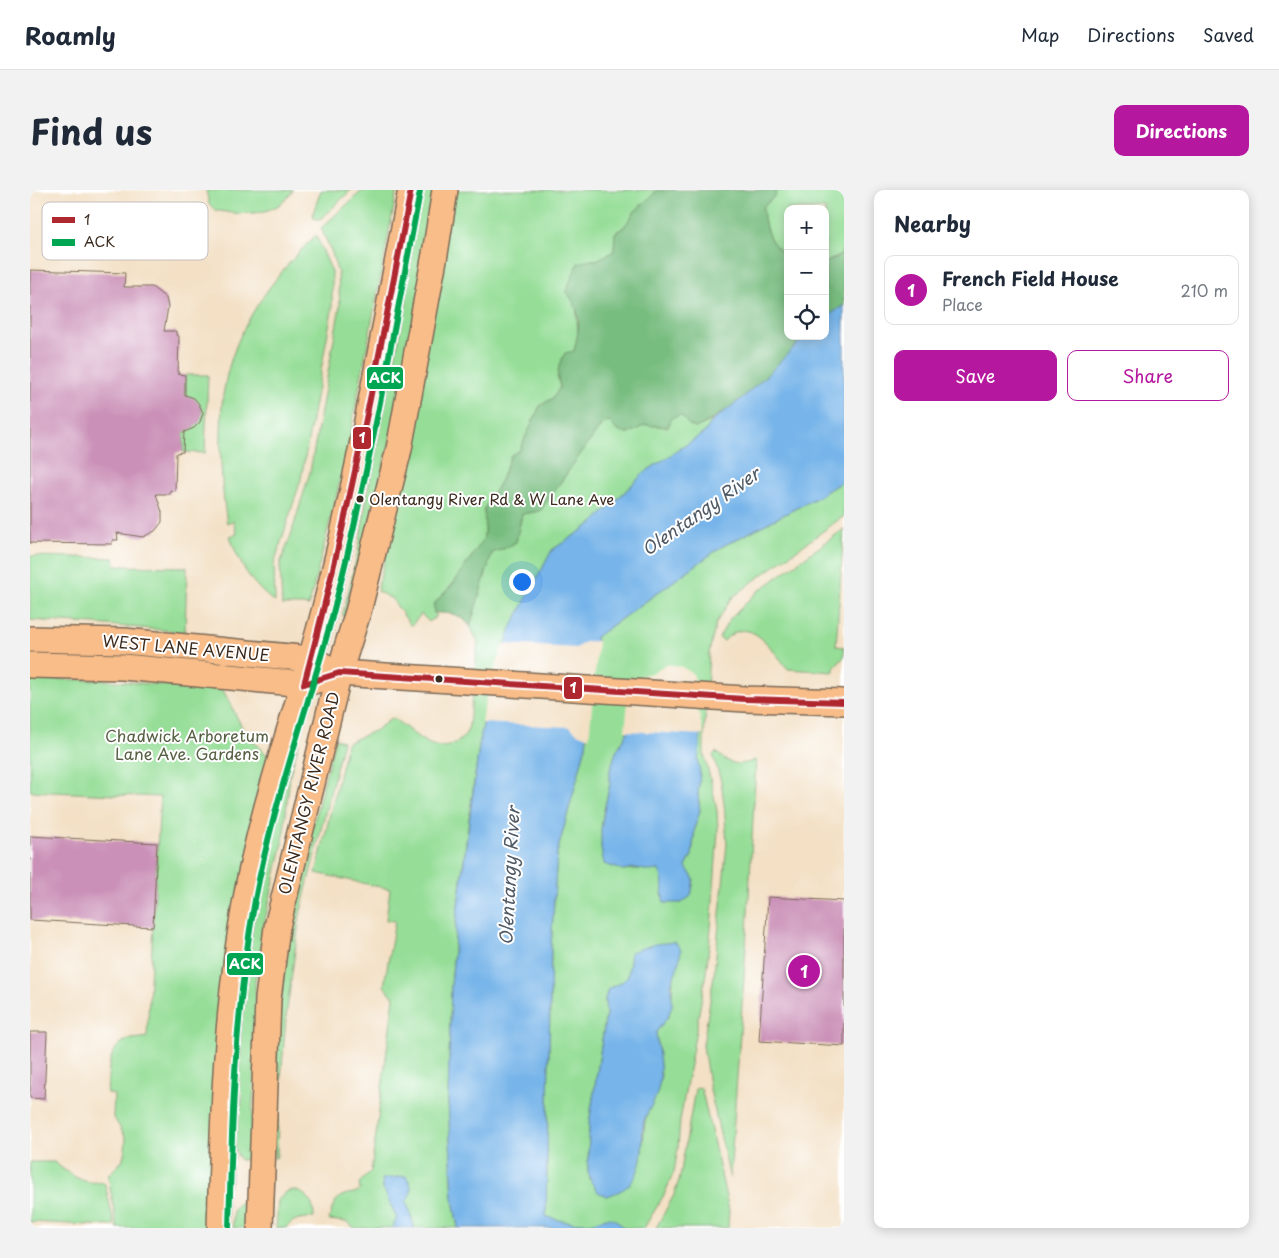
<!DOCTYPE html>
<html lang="en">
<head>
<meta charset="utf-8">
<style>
  :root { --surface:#fff; --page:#f2f2f3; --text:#1f2937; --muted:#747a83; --line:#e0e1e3; --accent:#b5179e }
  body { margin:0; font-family:"Playpen Sans",sans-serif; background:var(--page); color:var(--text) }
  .controls { position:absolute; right:15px; top:15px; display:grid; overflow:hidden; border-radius:10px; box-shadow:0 2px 12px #0003 }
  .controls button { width:45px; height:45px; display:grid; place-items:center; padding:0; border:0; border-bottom:1px solid var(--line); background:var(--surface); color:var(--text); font:25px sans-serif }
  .you { position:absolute; left:491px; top:391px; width:18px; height:18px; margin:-12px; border:4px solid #fff; border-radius:50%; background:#1a73e8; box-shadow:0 0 0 8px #1a73e833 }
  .badge { display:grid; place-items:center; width:32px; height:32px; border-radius:50%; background:var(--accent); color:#fff; font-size:16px; font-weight:700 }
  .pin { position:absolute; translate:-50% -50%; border:2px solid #fff; box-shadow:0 1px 5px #0006 }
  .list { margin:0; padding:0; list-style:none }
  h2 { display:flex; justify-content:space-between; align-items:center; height:65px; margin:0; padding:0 20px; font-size:21px }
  h2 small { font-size:16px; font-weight:400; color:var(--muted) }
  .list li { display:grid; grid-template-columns:32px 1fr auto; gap:15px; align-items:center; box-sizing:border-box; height:70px; margin:0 10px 10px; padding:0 10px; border:1px solid var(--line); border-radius:10px }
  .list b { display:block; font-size:19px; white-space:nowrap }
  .list p { margin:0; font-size:16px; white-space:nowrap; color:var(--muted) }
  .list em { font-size:16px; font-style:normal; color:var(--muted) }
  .actions { display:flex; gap:10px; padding:15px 20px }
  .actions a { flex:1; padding:11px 0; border:1px solid var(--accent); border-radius:10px; text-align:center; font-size:18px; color:var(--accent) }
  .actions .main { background:var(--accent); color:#fff }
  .icon { flex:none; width:28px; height:28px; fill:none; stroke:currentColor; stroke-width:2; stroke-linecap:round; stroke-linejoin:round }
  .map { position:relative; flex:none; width:814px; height:1038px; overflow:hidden; border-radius:10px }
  header { display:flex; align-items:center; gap:30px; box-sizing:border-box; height:70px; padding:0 25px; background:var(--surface); border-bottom:1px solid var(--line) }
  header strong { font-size:24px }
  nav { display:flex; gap:28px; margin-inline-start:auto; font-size:18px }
  .intro { display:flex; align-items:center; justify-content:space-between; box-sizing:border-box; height:120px; padding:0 30px }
  h1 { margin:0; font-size:35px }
  .button { padding:12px 22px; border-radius:10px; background:var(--accent); color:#fff; font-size:18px; font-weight:700 }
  main { display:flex; gap:30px; padding:0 30px }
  aside { flex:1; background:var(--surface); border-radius:10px; box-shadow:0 2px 12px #0003 }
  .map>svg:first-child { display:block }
</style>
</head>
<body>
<header>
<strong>Roamly</strong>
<nav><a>Map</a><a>Directions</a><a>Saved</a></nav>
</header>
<div class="intro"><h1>Find us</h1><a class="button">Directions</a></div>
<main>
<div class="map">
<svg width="814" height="1038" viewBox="0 0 814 1038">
  <rect width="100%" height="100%" fill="#fff"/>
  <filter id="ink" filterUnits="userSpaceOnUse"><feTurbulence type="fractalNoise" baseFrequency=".02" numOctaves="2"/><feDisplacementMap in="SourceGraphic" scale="10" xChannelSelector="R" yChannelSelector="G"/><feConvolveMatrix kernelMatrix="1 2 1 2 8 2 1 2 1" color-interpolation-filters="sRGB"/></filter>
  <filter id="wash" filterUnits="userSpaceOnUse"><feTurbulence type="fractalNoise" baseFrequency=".0096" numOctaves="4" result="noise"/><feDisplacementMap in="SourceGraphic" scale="20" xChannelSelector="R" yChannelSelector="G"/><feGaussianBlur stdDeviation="1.12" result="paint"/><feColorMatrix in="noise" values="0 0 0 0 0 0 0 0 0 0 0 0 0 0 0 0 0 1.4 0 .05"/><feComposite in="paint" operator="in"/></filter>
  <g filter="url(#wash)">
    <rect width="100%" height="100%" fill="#f3e0c5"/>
    <g fill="#96de98" stroke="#68845b" fill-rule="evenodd">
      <path d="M176,0H263C248,27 212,26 185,20L179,14Z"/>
      <path d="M291,0H321L291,29H287L284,28L283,23Z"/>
      <path d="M333,0H367L316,267L279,416L272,415H252L250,374L261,345L280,282L310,116L308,84L302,63L291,38Z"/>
      <path d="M391,0H407L371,207L315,427L313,426V423L328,361L341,281L376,114L377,72Z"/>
      <path d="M423,0H628L606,20L594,37L585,43L584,61L567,70H561L546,113L548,145L544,161L527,186L530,197L523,208L510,216L489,261L481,265L470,292L454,319L455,340L453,350L423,394L404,414V423L407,426L399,432L391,424L381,436L362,409L347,401L358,356Z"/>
      <path d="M747,0H814V56L811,65L795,73V19H758V66C739,55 734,38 733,17L745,6Z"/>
      <path d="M286,45L302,82V120L271,289L244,374L245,412C222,396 208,372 200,346L207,344L203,331L197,333C192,302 190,272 191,241C192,228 191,213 194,200C203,139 243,87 286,45Z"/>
      <path d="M155,185H178L175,263L153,262L154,242C176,234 179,214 155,205Z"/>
      <path d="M651,224L658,234L665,238L683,230L674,243L615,282L563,333L522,360L482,438L462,493L450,549L440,621L427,723L421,796L418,911L423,1009L428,1038H384L380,1021L376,1012C383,1002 383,997 376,986L353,998L367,1028L362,1038H324L317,1032L299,1030C302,1020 303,1009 314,1005C320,1003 325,1004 330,1000L329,993L341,981L364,807L354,796L365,731L356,730L360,699L286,683L317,553L346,540L362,528C382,539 401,567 426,553C434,548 437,543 439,535L448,452L440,436L462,363L478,357L486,352L492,324L510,321L572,234L580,230L587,240L598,244L615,235L638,237L642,228Z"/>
      <path d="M814,290V326L725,390L702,408L686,433L679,463L674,547V564L682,596L687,621L688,641L681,739L676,783L650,931L648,958L644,982L634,1005L614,1038H594L577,1028L557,1034L528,1031L516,1027L521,757L527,663L556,556L566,447L691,357L786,308ZM600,520L668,572L670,582L668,605L670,621L665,636L662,665L656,677L664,689L661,706L651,713L632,705C634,696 634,689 629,680C615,681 607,677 593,680L571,658L573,625L580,594V580L586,562L597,543ZM602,762L649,773C642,787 643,791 642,805C641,816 633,833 626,842L631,886L615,931L612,963L561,992L558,981L559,934L576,824L575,809L578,799L592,792L598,786Z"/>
      <path d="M814,339L806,456L814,457V467L804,478V482L758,479C742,460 720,422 694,451L689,448L699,430L727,402Z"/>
      <path d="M0,366L84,368L85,376L157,377L155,442L65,434L0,430Z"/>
      <path d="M0,489L73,490L193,500L214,541L240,568L179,1038H87L78,985L92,971L95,961L96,948L83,926L84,905L77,903C79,884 76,859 97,850C103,848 111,849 117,847L130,607L0,601Z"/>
      <path d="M268,549L269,552L260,584L253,652L235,730L225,791L227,834L220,969L210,970L202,954L214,783L233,674Z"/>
      <path d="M305,549L313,551L270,724L256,827L248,926L247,965L246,968H244C245,906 246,844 254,783C264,704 285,626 305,549Z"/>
      <path d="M686,562C698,574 709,577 725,570L726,572L717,743L700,988L679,895L673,855L684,785L697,654L694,613L691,591L683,565Z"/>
      <path d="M668,897L671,898L675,914L699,1020L698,1038H626L644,1005L650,987L665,899Z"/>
      <path d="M0,972H24C34,980 47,990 59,992C65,993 70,991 75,994L84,1033L83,1036L0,1032Z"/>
      <path d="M263,1000C278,1003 284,1013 284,1028C272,1028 264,1028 256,1038H246L248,1010L256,1002Z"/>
      <path d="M219,1011V1038H203V1020L209,1013Z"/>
    </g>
    <g fill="#78bd80" stroke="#5a744f">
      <path d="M628,0H747L745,6L733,17C734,38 739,55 758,66V146H775C743,181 709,218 665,238L658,234L651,225L642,228L638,237L615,235L598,244L587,241L580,231L572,234L510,321L492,324L486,352L478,357L462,363L440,436C430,423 420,423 404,423V414L423,394L453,350L455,340L454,319L470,292L481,265L489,261L510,216L523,208L530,197C526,183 528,175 535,163L544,161C550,137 552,121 536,101L548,73L561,70H567L584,61L585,43L594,37L606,20Z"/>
      <path d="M814,56V115L795,128V73L811,65Z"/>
    </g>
    <g fill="#76b4e9" stroke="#586f84">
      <path d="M814,115V290L786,308L691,357L566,447L556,556L527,663L521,757L516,1026C528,1031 542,1033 555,1033C572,1034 578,1018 594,1038H428L423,1009L418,911L421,796L427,723L450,549L462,493L481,438L522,360L563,333L615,282L674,243L683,230L711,209L735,187L775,146H795V128Z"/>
      <path d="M661,515L671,543L668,572L670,582L668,605L670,621L665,636L662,665L656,677L664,689L661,706L651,713H634C630,700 636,693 629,680L620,681L605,678L593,680L574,674L571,658V640L573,625L580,594V580L586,562L597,543L600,520Z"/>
      <path d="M645,752L651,760L649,773L641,795L642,816L638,827L626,842C628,863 634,882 627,903C624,913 617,922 614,931C612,942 613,952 612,962C609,988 600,1000 576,1006L568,1002L561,992L558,981L559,934L576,824L575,809L578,799L592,792L598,786L601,762L625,754Z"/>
      <path d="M376,986C383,997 383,1002 376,1012L380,1021L384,1038H362L367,1028L353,998L352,989Z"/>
    </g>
    <g fill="#f3e0c5">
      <path d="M567,451H568L559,548L547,543L540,537L451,533L460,493L473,454L546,458L555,452Z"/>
      <path d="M636,474L652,477L663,484L666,493L663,515L669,524L674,545L595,541L598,511L610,486L622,483Z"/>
    </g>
    <g id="blocks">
      <g fill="#ca90b7">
        <path d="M0,80L95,83L94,97H122L136,108L138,117L134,141H146V145L149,146L148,184L155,185V205L164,208L169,214L173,223L170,232L164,238L154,242L153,262L146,263L145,301L140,300V304H126L132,322V332L125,341L113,347L87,343L88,350H83L82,354L0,353Z"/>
        <path d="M0,646L127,653L123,737L0,730Z"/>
        <path d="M738,707L814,711V856L729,851Z"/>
        <path d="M0,842H17L14,909L0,908Z"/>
      </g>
    </g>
  </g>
  <g filter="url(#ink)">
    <use href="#blocks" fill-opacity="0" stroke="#7b6a58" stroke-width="1"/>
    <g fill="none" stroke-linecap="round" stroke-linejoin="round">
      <defs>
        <g id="major">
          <path d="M0,449L94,451L281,469L296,477"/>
          <path d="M0,475L93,477L274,494L309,483L715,509L814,512"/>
          <path d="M190,1038C193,928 196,818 216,709C233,611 269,518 294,422C330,283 354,141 381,0"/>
          <path d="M230,1038L238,809L247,737L309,483L328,422L369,259L405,64L415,0"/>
        </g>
      </defs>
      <use href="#major" stroke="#7b6a58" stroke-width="28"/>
      <use href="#major" stroke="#f8bd89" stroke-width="25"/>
      <defs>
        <g id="bus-1">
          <path d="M274,494L309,483L715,509L814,512"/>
          <path d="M274,494C318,331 349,166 381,0"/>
        </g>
        <path id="bus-2" d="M199,1038C202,928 205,818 225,710C243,612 278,519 303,423C339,284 363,143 390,2"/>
      </defs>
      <use href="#bus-1" stroke="#fff" stroke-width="10"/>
      <use href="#bus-2" stroke="#fff" stroke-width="10"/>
      <use href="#bus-1" stroke="#af272f" stroke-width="6"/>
      <use href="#bus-2" stroke="#00a651" stroke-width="6"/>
    </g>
  </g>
  <g fill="#3b2a1e" stroke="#fff" stroke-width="2">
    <circle cx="330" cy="309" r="4.5"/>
    <circle cx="409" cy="489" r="4.5"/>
  </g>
  <g text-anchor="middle" stroke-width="4" stroke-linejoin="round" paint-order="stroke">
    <g font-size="15" fill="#3b2a1e" stroke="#fff" text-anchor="start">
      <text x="339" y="315">Olentangy River Rd &amp; W Lane Ave</text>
    </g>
    <g font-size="16" fill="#3b2a1e" stroke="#fff">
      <text transform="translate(156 458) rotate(5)" y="6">WEST LANE AVENUE</text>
      <text transform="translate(279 603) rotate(-76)" y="6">OLENTANGY RIVER ROAD</text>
    </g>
    <g font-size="16" fill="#566043" stroke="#fff">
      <text x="157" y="552">Chadwick Arboretum<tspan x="157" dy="18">Lane Ave. Gardens</tspan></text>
    </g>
    <g font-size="18" font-style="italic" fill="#505a65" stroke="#fff">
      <text transform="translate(671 322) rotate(-35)" y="6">Olentangy River</text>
      <text transform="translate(480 686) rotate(-87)" y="6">Olentangy River</text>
    </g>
  </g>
  <rect x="12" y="12" width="166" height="58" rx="8" fill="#fff" stroke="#c4bfbc" stroke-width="1"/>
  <rect x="22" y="27" width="23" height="6" fill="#af272f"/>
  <rect x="22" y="49" width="23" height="7" fill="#00a651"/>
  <g font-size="14" fill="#3b2a1e">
    <text x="54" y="35">1</text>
    <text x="54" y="57">ACK</text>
  </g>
  <g stroke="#fff" stroke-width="2">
    <rect x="336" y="176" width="38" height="24" rx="5" fill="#00a651"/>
    <rect x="322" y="236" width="20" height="24" rx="5" fill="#af272f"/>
    <rect x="533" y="486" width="20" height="24" rx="5" fill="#af272f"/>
    <rect x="196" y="762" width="38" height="24" rx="5" fill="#00a651"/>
  </g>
  <g font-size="14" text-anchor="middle" font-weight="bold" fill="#fff">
    <text x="355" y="193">ACK</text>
    <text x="332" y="253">1</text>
    <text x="543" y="503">1</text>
    <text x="215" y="779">ACK</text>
  </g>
</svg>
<div class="controls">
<button>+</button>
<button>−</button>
<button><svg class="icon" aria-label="locate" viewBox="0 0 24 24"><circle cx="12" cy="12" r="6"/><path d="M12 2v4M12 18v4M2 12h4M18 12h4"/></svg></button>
</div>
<div class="you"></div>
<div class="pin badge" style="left:774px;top:781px">1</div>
</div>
<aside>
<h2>Nearby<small></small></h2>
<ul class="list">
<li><span class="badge">1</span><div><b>French Field House</b><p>Place</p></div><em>210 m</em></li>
</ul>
<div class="actions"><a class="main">Save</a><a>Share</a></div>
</aside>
</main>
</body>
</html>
